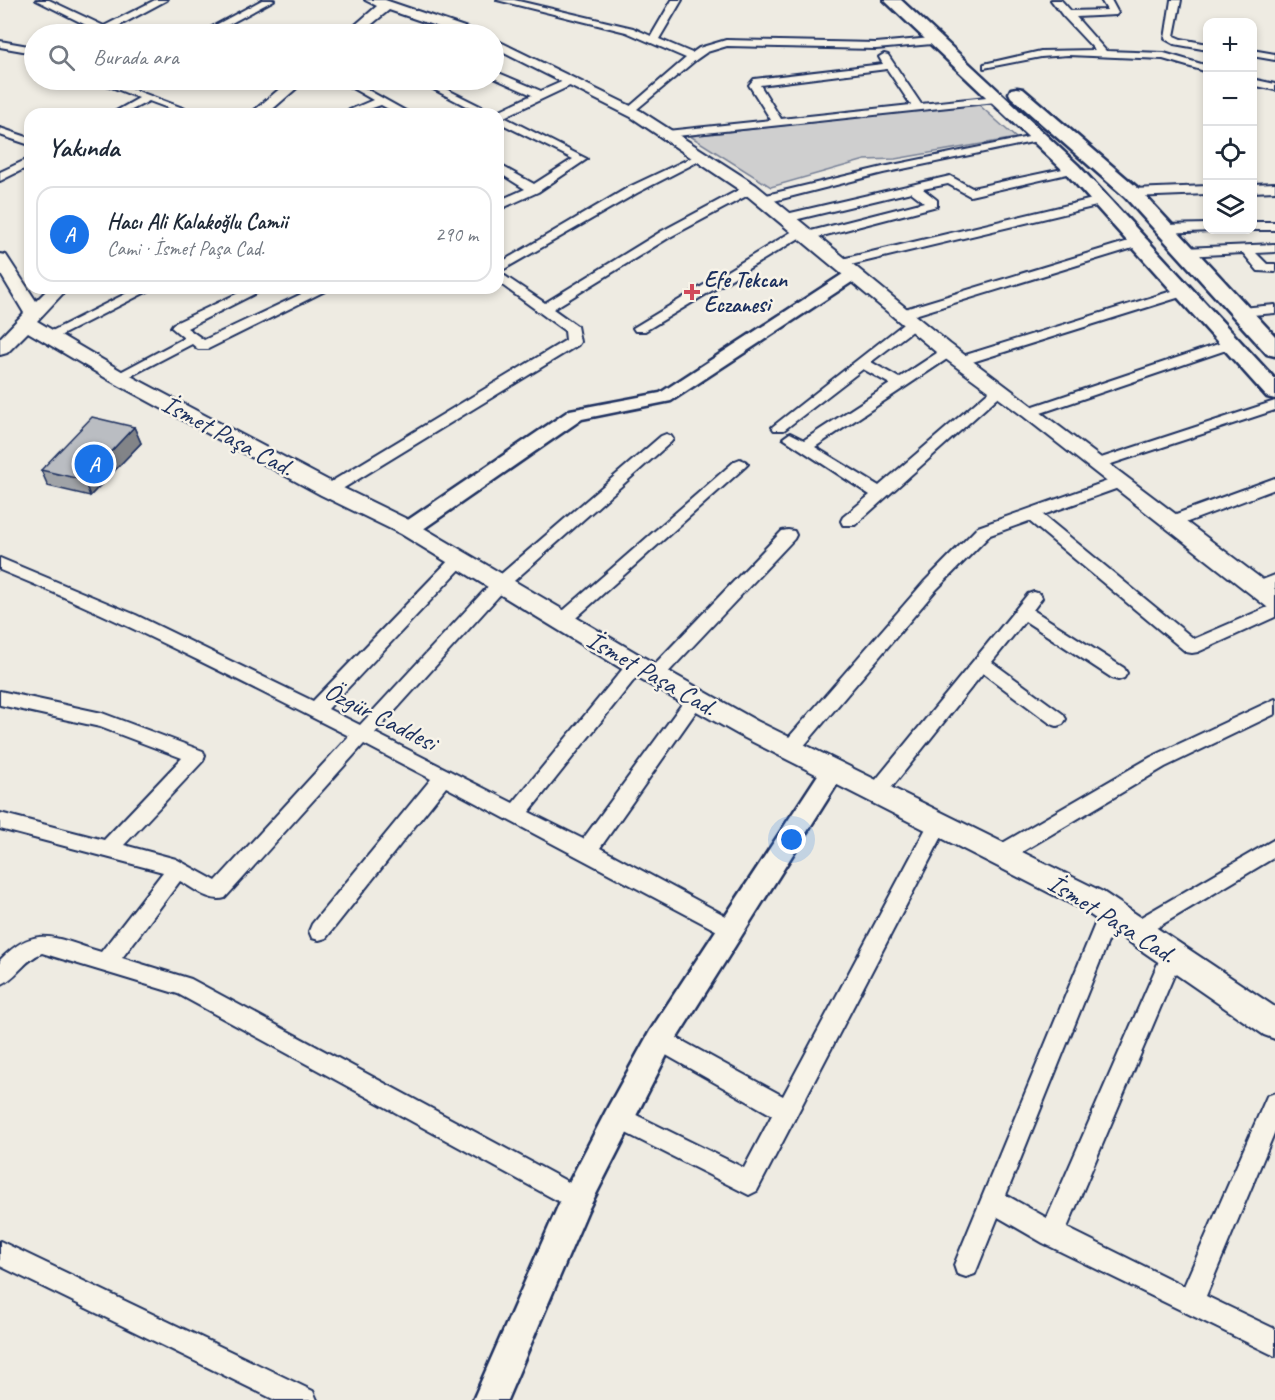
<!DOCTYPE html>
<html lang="tr">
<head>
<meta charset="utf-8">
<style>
  :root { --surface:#fff; --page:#f2f2f3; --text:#1f2937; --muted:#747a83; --line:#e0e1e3; --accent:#1a73e8 }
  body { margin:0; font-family:Caveat,sans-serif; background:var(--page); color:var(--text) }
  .controls { position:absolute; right:18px; top:18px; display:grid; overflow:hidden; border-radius:12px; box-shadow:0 3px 9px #0003 }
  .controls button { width:54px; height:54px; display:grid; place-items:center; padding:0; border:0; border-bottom:2px solid var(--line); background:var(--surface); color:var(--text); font:30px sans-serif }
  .you { position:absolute; left:792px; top:840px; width:21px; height:21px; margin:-15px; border:4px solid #fff; border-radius:50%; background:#1a73e8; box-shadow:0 0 0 9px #1a73e833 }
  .badge { display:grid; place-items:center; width:39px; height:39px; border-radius:50%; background:var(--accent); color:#fff; font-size:20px; font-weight:700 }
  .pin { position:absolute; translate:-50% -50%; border:3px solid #fff; box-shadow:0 2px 6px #0006 }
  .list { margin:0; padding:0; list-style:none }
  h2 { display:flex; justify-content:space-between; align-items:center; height:78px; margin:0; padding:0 24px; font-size:26px }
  h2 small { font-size:20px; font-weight:400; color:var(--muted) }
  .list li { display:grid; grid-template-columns:39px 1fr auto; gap:18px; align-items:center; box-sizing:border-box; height:96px; margin:0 12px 12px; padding:0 12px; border:2px solid var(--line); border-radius:18px }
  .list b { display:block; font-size:22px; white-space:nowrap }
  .list p { margin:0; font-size:20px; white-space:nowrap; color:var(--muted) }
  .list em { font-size:20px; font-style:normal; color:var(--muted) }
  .icon { flex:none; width:33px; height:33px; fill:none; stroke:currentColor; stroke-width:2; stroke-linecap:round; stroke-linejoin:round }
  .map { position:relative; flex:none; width:1275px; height:1400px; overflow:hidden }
  .search { position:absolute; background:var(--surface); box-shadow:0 3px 9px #0003; left:24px; top:24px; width:480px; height:66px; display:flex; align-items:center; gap:15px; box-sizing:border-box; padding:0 21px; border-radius:33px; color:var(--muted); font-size:22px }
  .panel { position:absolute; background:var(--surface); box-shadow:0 3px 9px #0003; left:24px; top:108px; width:480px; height:186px; border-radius:18px }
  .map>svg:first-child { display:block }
</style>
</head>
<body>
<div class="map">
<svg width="1275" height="1400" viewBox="0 0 1275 1400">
  <rect width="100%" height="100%" fill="#eeebe2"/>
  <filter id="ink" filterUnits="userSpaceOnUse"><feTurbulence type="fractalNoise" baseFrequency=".0167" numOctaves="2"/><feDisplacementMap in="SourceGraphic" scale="12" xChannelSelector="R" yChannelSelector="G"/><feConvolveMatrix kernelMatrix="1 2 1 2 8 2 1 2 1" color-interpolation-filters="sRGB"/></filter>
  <g filter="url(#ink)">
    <path fill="#cfcfcf" stroke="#757f96" stroke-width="1.5" d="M978,104L1016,138L895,159L865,160L771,187L690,136Z"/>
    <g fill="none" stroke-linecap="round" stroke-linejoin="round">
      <defs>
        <g id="minor">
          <path d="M36,0H49L104,26L155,0H167L113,29L124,32L125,34L100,32Z"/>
          <path d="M262,0H274L211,34H199Z"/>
          <path d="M497,0H514L633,28L651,36L672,0H682L659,39L692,53L699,48L726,40L876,43L932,38L937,41L932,44L876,49L727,46L707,52L697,59L631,114L626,111L627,109L686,58L626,32Z"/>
          <path d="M1051,0H1061L1071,11L1107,10L1101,0H1111L1118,13L1116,15L1076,17L1106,51L1164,53L1208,66V72L1163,59L1068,55L1041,57L984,68V64L1041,51L1095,50L1063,16Z"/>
          <path d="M1171,0H1181L1174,36L1181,39L1208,44V50L1174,44L1165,39Z"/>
          <path d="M0,41L34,47V53L0,47Z"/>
          <path d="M499,45L508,47L494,55V48Z"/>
          <path d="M1252,50L1275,54V60L1252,56Z"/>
          <path d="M884,54L888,55L921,104L996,96L1001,99L996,102L667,137L661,134L667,131L771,120L749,85L754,79L883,64L879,57ZM887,69L911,105L781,119L760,85Z"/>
          <path d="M494,71L541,91L568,79H576V83L504,117L587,159L538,192L498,210V201L525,189L498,172V164L534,184L573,159L498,122V114H481L416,80H428L494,113L532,95L494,78Z"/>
          <path d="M1252,79L1275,84V90L1252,85Z"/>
          <path d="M94,80H108L199,114H184L149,101L124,114H111L139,98Z"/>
          <path d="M338,80H350L411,114H398L381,105L355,114H340L373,100Z"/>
          <path d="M0,128L30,138V145L0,135Z"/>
          <path d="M1038,135L1042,136V140L883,173L762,204L756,200L758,197L883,167Z"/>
          <path d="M701,153L705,154V158L637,193L499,272L545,303L662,231L746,186H754V192L670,237L553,309L577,326L580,342L578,345L334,494H324L321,490L324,486L566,340L565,331L498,282V264L629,187Z"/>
          <path d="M30,158V166L0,181V172Z"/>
          <path d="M1072,167L1078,170L1076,172L970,196L948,184L923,189L937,200V206L807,240L801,237L645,331H635L633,328L798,228H806L807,232L924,202L911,192L786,222L782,221V215L950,176L972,188Z"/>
          <path d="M1275,183V191L1252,192V184Z"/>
          <path d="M1208,186V194L1132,197L1126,193L1132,189Z"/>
          <path d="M1101,197L1105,198V204L842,267L836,263L842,259Z"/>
          <path d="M1252,222H1275V230H1251Z"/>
          <path d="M1208,224V230L1212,231L1163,233L1157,229L1163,225Z"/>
          <path d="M1142,237L1148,241L1146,244L905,318H895L893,315L895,312Z"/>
          <path d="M1275,244V252L1256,253L1267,264H1275V272L1258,271L1243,253L1184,256L1178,252L1184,248Z"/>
          <path d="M1185,287L1190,288L1192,291L1190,294L966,364L961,365L954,361L956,358Z"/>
          <path d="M137,288H154L54,339H44L42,336Z"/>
          <path d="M249,288H266L187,328L204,340L314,288H331L208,349H198L192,344L123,380H113L111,377L184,338L171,327L173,324Z"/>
          <path d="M1275,305V313L1241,316L1234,312L1241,308Z"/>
          <path d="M912,320L919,324L917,327L871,362L899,378L943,349H953L955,352L953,355L815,447L879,486L995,386H1005L1007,389L855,525H843L841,521L843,517L870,495L783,438L790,433L804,440L890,384L863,369L784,430H774L772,427L907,321Z"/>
          <path d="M1230,340L1235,341L1237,344L1235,347L1035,415L1030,416L1023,412L1025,409Z"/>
          <path d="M1275,401V410L1102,467H1092L1089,464L1092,461Z"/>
          <path d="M666,434L671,436L673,439L671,442L506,588L375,733L513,803L630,660L636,658L642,660L645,665L642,670L529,812L583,839L690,693L696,691L702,693L705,698L702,703L600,848L739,923L742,929L739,935L732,938L725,935L446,787L326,938L319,940L312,938L309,931L312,924L431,779L364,744L225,898C210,903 193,888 180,881L122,958L191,979L585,1191L589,1199L585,1207L577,1211L569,1207L178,994L42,953C24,960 17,978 0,985V960C37,922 56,939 101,952L163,872L0,829V813L104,840L182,758L100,727L0,705V691L102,713L203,751L205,756L203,761L124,845L176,859L216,881L349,736C234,678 120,619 0,570V558L136,615L313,701L454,555H466L468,559L466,563L328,709L360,725L494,580L661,436Z"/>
          <path d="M740,459L745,461L748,464L745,467L568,625L562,627L556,625L553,621L556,617L735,461Z"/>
          <path d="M1119,477L1124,478L1127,482L1124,486L1043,515L1194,639L1275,604V617L1198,652L1192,653L1186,652L1029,521L990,535L936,590L797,754L790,756L783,754L781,749L783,744L924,582L978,527Z"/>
          <path d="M1275,478V489L1177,526H1165L1163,522L1165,518Z"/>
          <path d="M788,530L794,531L796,535L794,539L661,680L655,682L649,680L646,675L649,670L782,531Z"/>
          <path d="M1275,575V588L1258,594L1252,592L1250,588L1252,584Z"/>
          <path d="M1034,592L1040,594L1042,598L1033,610L1124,668L1127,673L1124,678L1118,680L1112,678L1025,621L992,662L1063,714L1066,719L1063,724L1057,726L1051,724L983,673L884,797L877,800L870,797L867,792L870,787L1028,594Z"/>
          <path d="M1275,699V714L1165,767L1008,860L1001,862L994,860L991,854L994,848L1151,757Z"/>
          <path d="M939,815L946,817L949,823L757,1191L749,1195L741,1191L610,1125L606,1117L610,1109L618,1106L744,1168L772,1115L652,1047L649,1040L652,1033L660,1030L668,1033L783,1096L932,817Z"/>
          <path d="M1275,839V857L1143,936L1136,939L1129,936L1126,930L1129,924Z"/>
          <path d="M1110,903L1117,906L1120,912L1006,1195L1047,1218L1165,947L1172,945L1179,947L1183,954L1067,1228L1184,1286L1267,1096L1275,1093V1131L1206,1296L1275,1329V1356L1043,1243L998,1217L975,1274L966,1277L957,1274L954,1265L1100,912L1103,906Z"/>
          <path d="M0,1241L313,1391L317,1400H275L0,1266Z"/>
        </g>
        <g id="tertiary">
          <path d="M852,270L860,275L858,278L671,401L582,419L416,534L409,536L402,534L399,529L402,524L570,410L660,393L846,272Z"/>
          <path d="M833,762L841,764L845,771L841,778L670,1049L588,1210L507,1400H473L566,1188L608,1107L650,1031L825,764Z"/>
        </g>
        <g id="secondary">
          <path d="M365,0H385L476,31L478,34H459L389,10L360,34H345L377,6Z"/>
          <path d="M494,39L641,111L756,185L950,344L1275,589V610L1267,607L1023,416L936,352L744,193L631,117L494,48Z"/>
          <path d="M290,80H306L267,114H250Z"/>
          <path d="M0,254L6,255L36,301L49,288H68L37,321L125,373L337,485L417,524L645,658L757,721L1103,892L1275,1007V1039L1264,1035L1083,910L739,735L627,672L401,534L321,495L111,381L28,332L7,353L0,355V338L24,313L0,273Z"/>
        </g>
        <g id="primary">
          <path d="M884,0H901L1078,165L1275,379V399L1267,397L1066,173Z"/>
          <path d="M1017,88L1023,89L1139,189L1275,336V356L1267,354L1125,197L1011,97L1009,93L1011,89Z"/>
        </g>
      </defs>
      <use href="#minor" stroke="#1b2f5e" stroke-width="4"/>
      <use href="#tertiary" stroke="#1b2f5e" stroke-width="5"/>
      <use href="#secondary" stroke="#1b2f5e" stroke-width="4"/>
      <use href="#primary" stroke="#1b2f5e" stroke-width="5"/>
      <use href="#minor" fill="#f7f3e8" fill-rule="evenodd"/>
      <use href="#tertiary" fill="#f7f3e8" fill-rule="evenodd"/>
      <use href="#secondary" fill="#f7f3e8" fill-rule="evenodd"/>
      <use href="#primary" fill="#f7f3e8" fill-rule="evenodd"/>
    </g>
    <path fill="#a0a3a7" stroke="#1b2f5e" stroke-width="1.5" d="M134,427L141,443L90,496L48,486L41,470Z"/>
    <path fill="#828488" stroke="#1b2f5e" stroke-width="1.5" d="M134,427L141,443L90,496L84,480Z"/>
    <path fill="#babdc2" stroke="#1b2f5e" stroke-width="1.5" d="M92,417L134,427L84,480L41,470Z"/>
  </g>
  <path fill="#d1495b" stroke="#f7f3e8" stroke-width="2" d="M689 283h6v6h6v6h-6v6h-6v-6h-6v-6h6z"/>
  <g text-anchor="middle" stroke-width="5" stroke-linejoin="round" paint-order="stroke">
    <g font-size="22" font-weight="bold" fill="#1b2f5e" stroke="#f7f3e8" text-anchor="start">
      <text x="704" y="287">Efe Tekcan<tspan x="704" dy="25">Eczanesi</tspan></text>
    </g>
    <g font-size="26" fill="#1b2f5e" stroke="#f7f3e8">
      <text transform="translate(228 435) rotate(28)" y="9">İsmet Paşa Cad.</text>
      <text transform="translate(652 673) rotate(30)" y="9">İsmet Paşa Cad.</text>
      <text transform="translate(381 716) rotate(27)" y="9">Özgür Caddesi</text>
      <text transform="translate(1112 918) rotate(32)" y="9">İsmet Paşa Cad.</text>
    </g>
  </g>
</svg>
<div class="controls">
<button>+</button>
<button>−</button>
<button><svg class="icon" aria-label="locate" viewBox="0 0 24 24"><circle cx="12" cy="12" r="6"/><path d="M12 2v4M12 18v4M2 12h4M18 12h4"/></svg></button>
<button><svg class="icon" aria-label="layers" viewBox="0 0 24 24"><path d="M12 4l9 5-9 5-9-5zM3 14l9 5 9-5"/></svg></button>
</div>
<div class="you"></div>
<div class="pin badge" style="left:94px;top:464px">A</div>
<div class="search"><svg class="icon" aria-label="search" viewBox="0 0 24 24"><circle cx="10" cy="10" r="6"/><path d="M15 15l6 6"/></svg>Burada ara</div>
<section class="panel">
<h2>Yakında<small></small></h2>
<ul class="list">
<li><span class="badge">A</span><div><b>Hacı Ali Kalakoğlu Camii</b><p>Cami · İsmet Paşa Cad.</p></div><em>290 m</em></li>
</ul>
</section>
</div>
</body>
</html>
